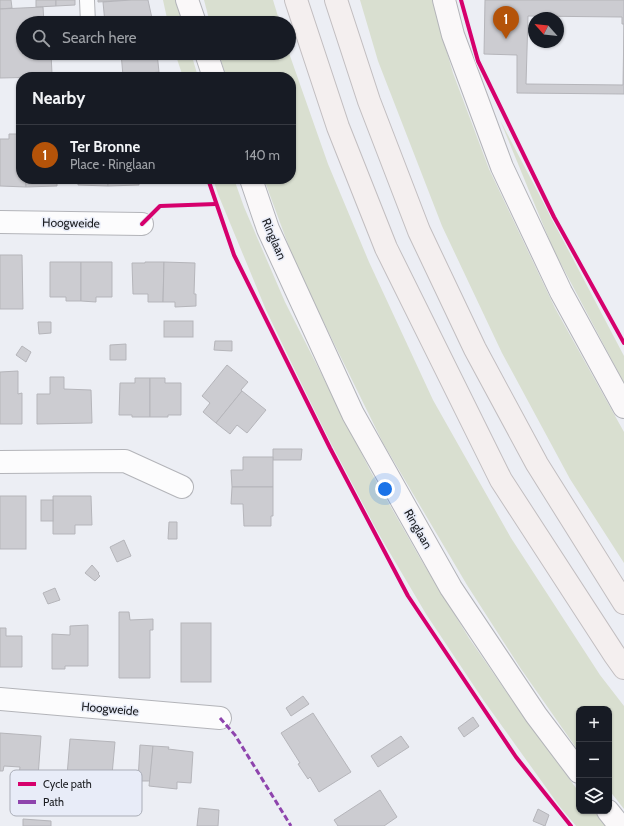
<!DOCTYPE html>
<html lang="en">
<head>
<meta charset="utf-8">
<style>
  :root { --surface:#171b24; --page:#20242c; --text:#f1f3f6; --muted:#9ea1a6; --line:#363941; --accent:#b45309 }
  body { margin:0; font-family:Cabin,sans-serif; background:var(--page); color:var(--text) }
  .controls { position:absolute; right:12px; bottom:12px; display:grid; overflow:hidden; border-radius:8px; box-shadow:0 1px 3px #0004 }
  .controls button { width:36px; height:36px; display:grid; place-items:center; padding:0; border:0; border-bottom:1px solid var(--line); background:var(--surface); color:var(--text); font:20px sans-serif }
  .compass { position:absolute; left:528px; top:12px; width:36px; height:36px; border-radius:50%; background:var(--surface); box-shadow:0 1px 3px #0004; rotate:297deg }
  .you { position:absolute; left:385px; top:489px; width:14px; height:14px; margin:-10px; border:3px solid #fff; border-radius:50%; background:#1a73e8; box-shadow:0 0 0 6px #1a73e833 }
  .badge { display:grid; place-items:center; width:26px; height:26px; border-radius:50%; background:var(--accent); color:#fff; font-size:13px; font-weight:700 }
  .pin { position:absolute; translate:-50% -33px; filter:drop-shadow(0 1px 2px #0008) }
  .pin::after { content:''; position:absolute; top:21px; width:14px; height:12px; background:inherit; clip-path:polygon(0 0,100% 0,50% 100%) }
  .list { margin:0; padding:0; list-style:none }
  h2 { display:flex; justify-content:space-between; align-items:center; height:52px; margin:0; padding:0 16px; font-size:17px }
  h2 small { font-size:13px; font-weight:400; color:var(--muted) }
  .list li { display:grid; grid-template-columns:26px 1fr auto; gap:12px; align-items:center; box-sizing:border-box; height:60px; padding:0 16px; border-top:1px solid var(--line) }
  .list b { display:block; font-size:15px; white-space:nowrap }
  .list p { margin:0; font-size:13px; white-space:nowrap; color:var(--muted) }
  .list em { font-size:13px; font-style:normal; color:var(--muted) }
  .icon { flex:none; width:22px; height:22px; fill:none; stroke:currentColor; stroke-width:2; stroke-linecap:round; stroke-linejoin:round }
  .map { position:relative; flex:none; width:624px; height:826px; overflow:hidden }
  .search { position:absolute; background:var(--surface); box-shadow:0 1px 3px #0004; left:16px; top:16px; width:280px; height:44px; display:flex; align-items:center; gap:10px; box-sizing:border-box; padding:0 14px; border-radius:22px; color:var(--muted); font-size:15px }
  .panel { position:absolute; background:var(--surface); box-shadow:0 1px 3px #0004; left:16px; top:72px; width:280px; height:112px; border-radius:16px }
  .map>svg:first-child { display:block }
</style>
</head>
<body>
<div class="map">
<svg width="624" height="826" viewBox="0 0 624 826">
  <rect width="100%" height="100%" fill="#eceef4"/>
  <g fill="#d9dfd0">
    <path d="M163,0H176L182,23H168Z"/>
    <path d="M204,0H273L280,23H210Z"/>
    <path d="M360,0H432L453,73L489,169L555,308L624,432V563L570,479L502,353L442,226L378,61Z"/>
    <path d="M175,53H191L198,77H183Z"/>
    <path d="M219,53H289L328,164L369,262L433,400L511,538L600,675L624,706V809L609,790V709H579V752L521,669L467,585L383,443L296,266L264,179H291V77H226Z"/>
    <path d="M500,120L624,356V383L553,249Z"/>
    <path d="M213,179H234L244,207L285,302L371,472L420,558L469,638L523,716L579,792V811H594L606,826H576L560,807L484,701L426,614L374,526L323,429L266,310L218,194Z"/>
  </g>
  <g fill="#ccccd1" stroke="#b5b5ba" fill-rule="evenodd">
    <path d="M0,0H11L12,8L0,9Z"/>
    <path d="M36,0H56V6L36,7Z"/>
    <path d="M56,0H75V5L56,6Z"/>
    <path d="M98,0H131L98,2Z"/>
    <path d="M131,0H148L153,23H105L103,2Z"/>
    <path d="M485,0H624V94L517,93V55L484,54ZM528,16L622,17V24H624L623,85L526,84Z"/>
    <path d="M43,7L44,23H23V53H51L52,74L45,75V77L0,78V9Z"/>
    <path d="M121,53H157L159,72L123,76Z"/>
    <path d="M9,134H21V179H26V187L0,186V139H9Z"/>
    <path d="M26,179H57V186L26,187Z"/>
    <path d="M78,179H108V186L78,185Z"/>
    <path d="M108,179H139V185L108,186Z"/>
    <path d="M0,255H22L23,309H0Z"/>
    <path d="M50,262H81V301H66V297H50Z"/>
    <path d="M81,262H112V297H96V302L81,301Z"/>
    <path d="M145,262H164L163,302H148V294H133L132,263H145Z"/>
    <path d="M164,262L195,263L194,294H196V306L175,307V302H163Z"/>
    <rect x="164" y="321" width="29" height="16"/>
    <path d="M38,322H51V333L39,334Z"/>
    <path d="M215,341H232V351L214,350Z"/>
    <path d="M126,344V360H110V345Z"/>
    <path d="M22,346L31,352L26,362L16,355Z"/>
    <path d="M227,365L248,382L241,390L242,391L216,423L203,412L210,403L202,396Z"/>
    <path d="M18,371V394L22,393V424H0V372Z"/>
    <path d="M50,377H64V389L91,390L92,423L37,424V394H50Z"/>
    <path d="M135,378H150V417H132V415H119L120,383H135Z"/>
    <path d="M150,378H165V383H181V415H168V417H150Z"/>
    <path d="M242,391L266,410L247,433L237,425L230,434L216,423Z"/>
    <path d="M273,449H302L301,460H273Z"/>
    <path d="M243,457H273V487H232L231,470H243Z"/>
    <path d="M232,487H273V516H271V526H244L243,504H231Z"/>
    <rect x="0" y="496" width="26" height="53"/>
    <path d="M53,496H91L92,525H75V534H53Z"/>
    <rect x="41" y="500" width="12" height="21"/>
    <path d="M169,522H177V539H168Z"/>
    <path d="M124,540L131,556L117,562L110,547Z"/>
    <path d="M92,565L99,573L98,574L100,576L95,581L85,573Z"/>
    <path d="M55,588L60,600L48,604L43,593Z"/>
    <path d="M119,612H129L130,620L153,619V630H150V678H119Z"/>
    <rect x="181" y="623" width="30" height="59"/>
    <path d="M88,625V666H65V669H52V634L70,635V626Z"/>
    <path d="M0,628H6V636H22V667H0Z"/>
    <path d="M303,696L309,704L291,716L286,708Z"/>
    <path d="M313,713L351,772L319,792L310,777L308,779L298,764L300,763L281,733Z"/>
    <path d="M473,717L479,726L464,737L458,728Z"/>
    <path d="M0,733L41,736L38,777L19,775L20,767L4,766L3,771H0Z"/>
    <path d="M401,736L409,747L378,767L371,756Z"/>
    <path d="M70,739L115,742L112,775L79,772V777L67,776Z"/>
    <path d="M140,745L153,746L150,781H138Z"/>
    <path d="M153,746L169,747L168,749L193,752L191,783L177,782V789L149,786Z"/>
    <path d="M380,790L397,817L384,826H338L334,820Z"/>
    <path d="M199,808L219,810L218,826H197Z"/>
    <path d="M538,809L549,815L545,826L533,821Z"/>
    <path d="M23,819L51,821V826H23Z"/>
  </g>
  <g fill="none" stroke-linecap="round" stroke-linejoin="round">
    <defs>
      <path id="lane" d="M87,0L88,23"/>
      <g id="street">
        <path d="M0,222L142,224"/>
        <path d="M0,462L125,461L182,487"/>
        <path d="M0,699L220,718"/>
      </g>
      <g id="secondary">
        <path d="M187,0L195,23"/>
        <path d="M444,0L453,35L502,167L561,292L624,407"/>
        <path d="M206,53L214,77"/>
        <path d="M251,179L268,229L353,414L451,588L536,715L579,772"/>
        <path d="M608,811L620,826"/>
      </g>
      <g id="highway">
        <path d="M296,0L338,127L386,248L501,480L614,654L624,668"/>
        <path d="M336,0L369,101L419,231L475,349L537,464L624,603"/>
      </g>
    </defs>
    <use href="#lane" stroke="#b3b4b9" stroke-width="16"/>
    <use href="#street" stroke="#b3b4b9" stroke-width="24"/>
    <use href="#secondary" stroke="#b3b4b9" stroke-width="24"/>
    <use href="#highway" stroke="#c2bec0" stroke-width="24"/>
    <use href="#lane" stroke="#fcfcfd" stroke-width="14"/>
    <use href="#street" stroke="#fcfcfd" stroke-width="22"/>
    <use href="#secondary" stroke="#faf8f9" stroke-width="22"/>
    <use href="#highway" stroke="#f4efef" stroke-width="22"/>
    <path stroke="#8e44ad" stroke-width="3" stroke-dasharray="6 3" stroke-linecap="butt" d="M220,718L235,735L291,826"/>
    <defs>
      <g id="cycleway">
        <path d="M461,0L478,61L554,217L624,343"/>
        <path d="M208,179L234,255L330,448L408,596L516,757L571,826"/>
        <path d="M142,224L160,206L216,204"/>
      </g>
    </defs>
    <use href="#cycleway" stroke="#e8ecf8" stroke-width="6"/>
    <use href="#cycleway" stroke="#d6006c" stroke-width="4"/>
  </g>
  <g text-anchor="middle" stroke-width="3" stroke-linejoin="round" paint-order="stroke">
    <g font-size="12" fill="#191b1f" stroke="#e8ecf8">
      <text transform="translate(71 223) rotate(1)" y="4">Hoogweide</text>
      <text transform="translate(274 239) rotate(67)" y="4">Ringlaan</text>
      <text transform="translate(418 529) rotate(60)" y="4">Ringlaan</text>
      <text transform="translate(110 709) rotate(5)" y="4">Hoogweide</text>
    </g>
  </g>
  <rect x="10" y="770" width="132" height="46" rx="6" fill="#e8ecf8" stroke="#aaadb7" stroke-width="1"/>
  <rect x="18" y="782" width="18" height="4" fill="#d6006c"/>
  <rect x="18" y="800" width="18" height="4" fill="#8e44ad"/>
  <g font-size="11" fill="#191b1f">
    <text x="43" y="788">Cycle path</text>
    <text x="43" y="806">Path</text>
  </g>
</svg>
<div class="controls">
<button>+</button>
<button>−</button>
<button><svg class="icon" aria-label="layers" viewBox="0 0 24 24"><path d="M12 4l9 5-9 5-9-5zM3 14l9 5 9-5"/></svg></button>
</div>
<svg class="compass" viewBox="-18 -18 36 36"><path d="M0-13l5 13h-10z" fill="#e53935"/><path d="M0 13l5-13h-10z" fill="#9ea1a6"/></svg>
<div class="you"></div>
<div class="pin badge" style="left:506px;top:39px">1</div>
<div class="search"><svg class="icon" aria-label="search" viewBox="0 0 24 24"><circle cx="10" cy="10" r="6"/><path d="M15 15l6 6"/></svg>Search here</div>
<section class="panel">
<h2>Nearby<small></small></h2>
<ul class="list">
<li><span class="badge">1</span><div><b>Ter Bronne</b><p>Place · Ringlaan</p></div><em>140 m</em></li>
</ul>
</section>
</div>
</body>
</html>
